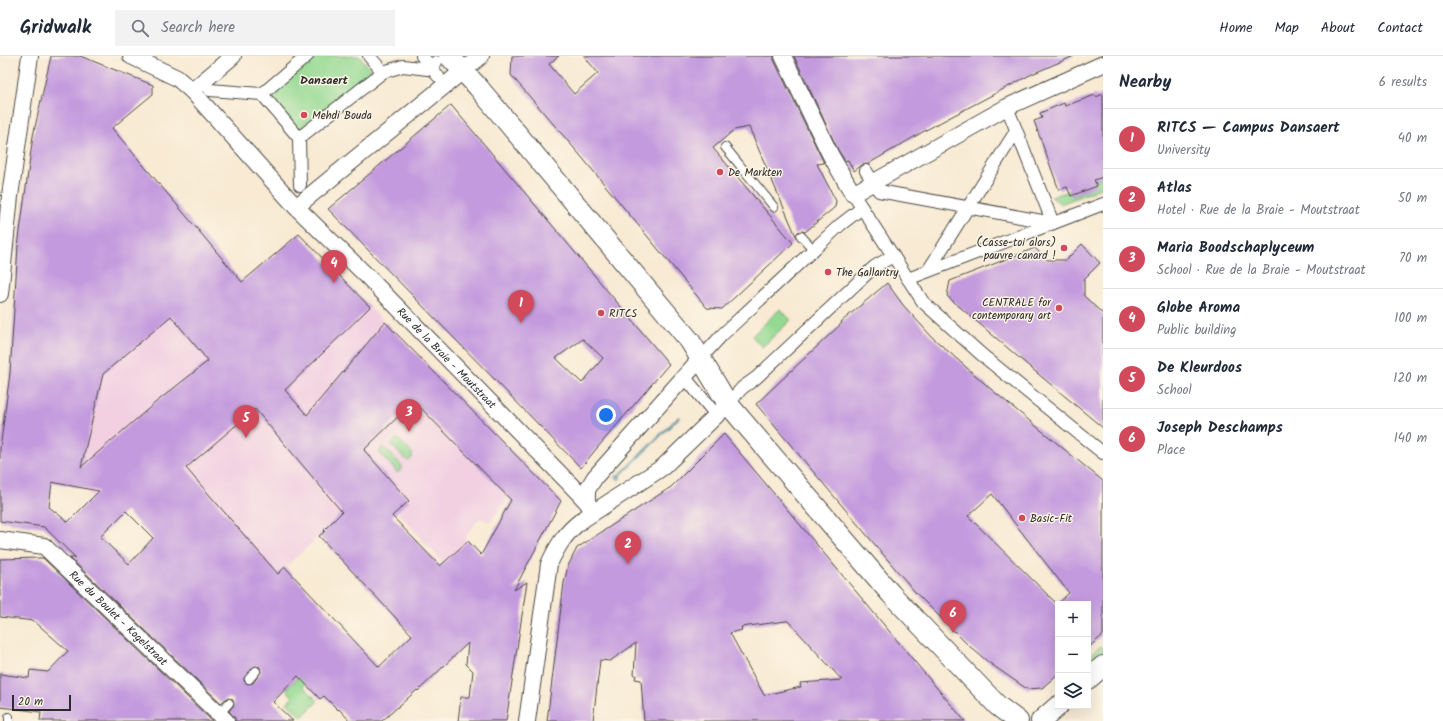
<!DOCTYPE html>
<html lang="en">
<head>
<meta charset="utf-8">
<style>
  :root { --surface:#fff; --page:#f2f2f3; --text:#1f2937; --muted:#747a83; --line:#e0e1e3; --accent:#d1495b }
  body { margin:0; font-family:Kalam,sans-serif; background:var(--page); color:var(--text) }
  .controls { position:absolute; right:12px; bottom:12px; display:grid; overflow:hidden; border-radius:0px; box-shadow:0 4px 16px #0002 }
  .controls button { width:36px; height:36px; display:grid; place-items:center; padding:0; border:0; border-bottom:1px solid var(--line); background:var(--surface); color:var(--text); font:20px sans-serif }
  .scale { position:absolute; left:12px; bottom:10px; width:59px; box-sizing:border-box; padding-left:4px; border:2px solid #2b2b2b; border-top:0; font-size:11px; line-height:14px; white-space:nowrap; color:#2b2b2b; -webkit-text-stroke:3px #fcf5e5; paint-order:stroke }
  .you { position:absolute; left:606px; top:359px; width:14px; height:14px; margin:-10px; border:3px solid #fff; border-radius:50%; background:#1a73e8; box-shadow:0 0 0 6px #1a73e833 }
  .badge { display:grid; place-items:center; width:26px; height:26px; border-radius:50%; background:var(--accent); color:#fff; font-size:13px; font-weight:700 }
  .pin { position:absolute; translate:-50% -33px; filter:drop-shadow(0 1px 2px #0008) }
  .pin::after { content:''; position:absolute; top:21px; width:14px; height:12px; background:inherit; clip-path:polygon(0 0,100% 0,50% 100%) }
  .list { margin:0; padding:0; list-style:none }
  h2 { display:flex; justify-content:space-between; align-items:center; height:52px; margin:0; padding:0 16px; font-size:17px }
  h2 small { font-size:13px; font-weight:400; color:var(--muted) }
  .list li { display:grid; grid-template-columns:26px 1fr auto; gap:12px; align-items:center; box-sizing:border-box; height:60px; padding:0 16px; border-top:1px solid var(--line) }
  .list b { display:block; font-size:15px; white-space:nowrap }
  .list p { margin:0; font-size:13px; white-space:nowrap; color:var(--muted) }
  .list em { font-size:13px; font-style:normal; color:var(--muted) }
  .icon { flex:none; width:22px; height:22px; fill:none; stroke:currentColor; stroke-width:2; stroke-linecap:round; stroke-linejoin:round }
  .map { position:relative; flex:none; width:1103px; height:665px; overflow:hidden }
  header { display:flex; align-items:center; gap:24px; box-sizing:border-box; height:56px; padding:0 20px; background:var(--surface); border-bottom:1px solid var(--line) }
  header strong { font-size:19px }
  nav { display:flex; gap:22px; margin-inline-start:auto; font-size:14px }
  .search { width:280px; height:36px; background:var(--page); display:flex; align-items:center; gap:10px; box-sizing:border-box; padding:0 14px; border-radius:0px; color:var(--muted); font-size:15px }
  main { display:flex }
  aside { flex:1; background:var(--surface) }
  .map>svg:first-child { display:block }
</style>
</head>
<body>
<header>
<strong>Gridwalk</strong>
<div class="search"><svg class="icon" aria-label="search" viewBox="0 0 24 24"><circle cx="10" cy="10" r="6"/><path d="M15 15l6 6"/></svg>Search here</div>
<nav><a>Home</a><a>Map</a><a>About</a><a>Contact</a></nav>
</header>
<main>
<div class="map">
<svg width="1103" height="665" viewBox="0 0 1103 665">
  <rect width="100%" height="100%" fill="#fcf5e5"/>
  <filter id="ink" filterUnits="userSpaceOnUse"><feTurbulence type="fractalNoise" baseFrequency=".025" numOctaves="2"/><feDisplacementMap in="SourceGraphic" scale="8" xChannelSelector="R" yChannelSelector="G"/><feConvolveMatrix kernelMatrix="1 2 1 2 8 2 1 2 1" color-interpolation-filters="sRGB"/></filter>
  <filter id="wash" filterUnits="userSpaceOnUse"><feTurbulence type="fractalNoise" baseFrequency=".012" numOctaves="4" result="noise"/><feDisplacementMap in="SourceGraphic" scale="16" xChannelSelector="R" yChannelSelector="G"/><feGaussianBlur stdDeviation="0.9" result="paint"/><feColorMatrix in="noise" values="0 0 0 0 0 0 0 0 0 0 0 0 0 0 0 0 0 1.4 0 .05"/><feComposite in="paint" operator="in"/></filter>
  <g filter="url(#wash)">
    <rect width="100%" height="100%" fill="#f8ead3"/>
    <path fill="#f2d0e2" d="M251,218L277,248L326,245L347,228L533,418L509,441L490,466L479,462L465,482L468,485L443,507L368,423L346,453L324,473L325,475L242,551L138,443L79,504L44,471L68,466L92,442L81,431L49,426L11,308L242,226Z"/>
    <g fill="#94d992" stroke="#60825e">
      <path d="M312,0H359L374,17L301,79L266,38Z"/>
      <path d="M1103,121V131L1061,148L1051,141L1069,135L1072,140L1096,129L1094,124Z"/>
      <path d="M780,253L791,264L762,291L752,280Z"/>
      <path d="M397,382L412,397V402L408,405L392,390L391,388Z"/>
      <path d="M383,391L385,392L402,410L401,414L398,417L379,396Z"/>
      <path d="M1101,590L1103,592V596L1088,609V601Z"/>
      <path d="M301,619L307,625L303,630L318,645L302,661L287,647L293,641L286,633Z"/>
    </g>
    <path fill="#5bb9d9" stroke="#437282" d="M679,360L680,361L620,420V423L619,424L615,421L619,419Z"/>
    <g id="blocks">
      <g fill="#c39ade" fill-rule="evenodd">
        <path d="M51,0H80L153,29V38L112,72L242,226L299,178L370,251L285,334L307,359L385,266L561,445L514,534L527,526L506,665H458L461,641H470L473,615L466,608L468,587L418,635L417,634L382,665H350L339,653L338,654L324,640L320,643L298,620L273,646L293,665H235V662L229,655L234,649L233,643L227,642L221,647L70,502H76L44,471L0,465V393L10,317L18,190L33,80ZM171,260L208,305L155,347L81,411L103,318ZM414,345L511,444L481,499L468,485L440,510L392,460L409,445L364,394ZM255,353L342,456L324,474L325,475L319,480L412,579L379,611L285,511L278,518L186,412ZM52,426L61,428L99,435L68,466L49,451ZM126,455L153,482L129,508L100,481ZM255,610L260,611L261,616L253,627L248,628L244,625V622Z"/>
        <path d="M512,0H559L549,8L574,38L598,17L584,0H774V4L824,107L817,108L836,145L835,151L805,176L802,175L798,176L796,180L749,71L734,74L713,92L793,187L722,253L707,252L580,99L511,19Z"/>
        <path d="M794,0H1074L1032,18L926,74L868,108L862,109L854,115L848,104L845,105L838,94Z"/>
        <path d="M1103,38V121L1094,124L1097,130L1071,140L1067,131L1059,134L1034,65L1042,62L1040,57L1064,47L1065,50L1095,39L1096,41Z"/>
        <path d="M451,49L669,308L592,398L581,412L328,153ZM583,283L603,302L582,327L556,302Z"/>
        <path d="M1082,188L1100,207L1084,223V240L1103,258V372L1031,312L947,240L950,225L1035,192L1047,204H1066Z"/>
        <path d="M887,227L903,249L932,281L992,334L1103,425V579L1088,592V548H1058V618L1042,632L1027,633L988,606L968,589L915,536L756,348L842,267L841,266ZM992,438L1069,537L1057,548L968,460Z"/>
        <path d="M724,378L936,631L965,665H644L641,624L635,623L636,619H634L636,587L610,605L600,604L593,665H547L564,527L568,510L577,492L671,431ZM786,565H788L842,624L800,627L801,631L764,639L730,577L742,574L741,571Z"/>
        <path d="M40,502H43L212,665H40L41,656L0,651V618L29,622L30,614L48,616L68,595L34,565L0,561V503Z"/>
      </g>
    </g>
  </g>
  <g filter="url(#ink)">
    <use href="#blocks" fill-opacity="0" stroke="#4a4844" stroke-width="1"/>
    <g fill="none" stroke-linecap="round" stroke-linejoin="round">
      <defs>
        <g id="service">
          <path d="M725,91L774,151"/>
          <path d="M801,180L814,194"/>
          <path d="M249,623L256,615"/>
          <path d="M219,658L229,647"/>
          <path d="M9,665V661"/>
        </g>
        <g id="pedestrian">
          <path d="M369,0L383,16"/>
          <path d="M422,0L438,20"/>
          <path d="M210,34L262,38"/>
          <path d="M1007,51L1053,167"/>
          <path d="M299,82L383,16L403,10L428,13L436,6"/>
          <path d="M866,115L879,135L1053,167"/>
          <path d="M300,129L299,82L262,38L307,0"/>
          <path d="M853,138L923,246L982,299L1103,397"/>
          <path d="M928,215L1016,75"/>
          <path d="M908,223L1103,148"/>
          <path d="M701,302L722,279L840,169L862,152"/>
          <path d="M687,324L712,354"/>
          <path d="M728,348L742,332L756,322L874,211L893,200"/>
        </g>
        <g id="minor">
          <path id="s1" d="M131,0L177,22L192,35L296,151L366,219L569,427L587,446L593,456"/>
          <path d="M783,0L830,98L853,138L1007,51L1103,8"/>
          <path d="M192,35L233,0"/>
          <path d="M296,151L481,0"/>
          <path d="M0,238L10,140L30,0"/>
          <path d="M587,446V434L595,421L701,302"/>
          <path id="s2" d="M0,484L44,490L226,665"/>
          <path d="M527,665L549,508C558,489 565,477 582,464L663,411L728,348"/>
        </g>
        <g id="tertiary">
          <path d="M449,0L478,31L690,285L728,348L891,538L998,650L1018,665"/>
          <path d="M1088,623L1103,610"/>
          <path d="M1041,665L1058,650"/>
        </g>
      </defs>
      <use href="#service" stroke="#4a4844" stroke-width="10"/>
      <use href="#pedestrian" stroke="#4a4844" stroke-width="14"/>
      <use href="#minor" stroke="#4a4844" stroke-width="18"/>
      <use href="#tertiary" stroke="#4a4844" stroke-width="22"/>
      <use href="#service" stroke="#fff" stroke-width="8"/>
      <use href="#pedestrian" stroke="#fff" stroke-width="12"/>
      <use href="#minor" stroke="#fff" stroke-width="16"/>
      <use href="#tertiary" stroke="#fff" stroke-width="20"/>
    </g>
  </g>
  <g fill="#d1495b" stroke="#fcf5e5" stroke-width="1.5">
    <circle cx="304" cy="59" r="4"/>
    <circle cx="720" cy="116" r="4"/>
    <circle cx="1064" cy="192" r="4"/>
    <circle cx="828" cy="216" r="4"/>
    <circle cx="1059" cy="252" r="4"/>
    <circle cx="601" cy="257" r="4"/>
    <circle cx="1022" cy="462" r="4"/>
  </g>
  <g text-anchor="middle" stroke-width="3" stroke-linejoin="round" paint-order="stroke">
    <g font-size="11" fill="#2b2b2b" stroke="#fcf5e5" text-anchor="start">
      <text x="312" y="63">Mehdi Bouda</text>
      <text x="728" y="120">De Markten</text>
      <text x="1056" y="190" text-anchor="end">(Casse-toi alors)<tspan x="1056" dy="13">pauvre canard !</tspan></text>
      <text x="836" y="220">The Gallantry</text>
      <text x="1051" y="250" text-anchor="end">CENTRALE for<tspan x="1051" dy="13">contemporary art</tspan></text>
      <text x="609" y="261">RITCS</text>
      <text x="1030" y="466">Basic-Fit</text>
    </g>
    <g font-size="11" fill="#2b2b2b" stroke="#fcf5e5">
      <text dy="4" stroke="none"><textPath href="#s1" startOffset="440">Rue de la Braie - Moutstraat</textPath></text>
      <text dy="4" stroke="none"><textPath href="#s2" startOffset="148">Rue du Boulet - Kogelstraat</textPath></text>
    </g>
    <g font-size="12" font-weight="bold" fill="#2b2b2b" stroke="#fcf5e5">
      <text x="324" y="28">Dansaert</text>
    </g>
  </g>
</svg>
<div class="controls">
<button>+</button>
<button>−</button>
<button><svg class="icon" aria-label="layers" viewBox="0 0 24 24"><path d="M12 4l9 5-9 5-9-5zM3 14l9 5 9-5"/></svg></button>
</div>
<div class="scale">20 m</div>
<div class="you"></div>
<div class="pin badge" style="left:521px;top:267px">1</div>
<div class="pin badge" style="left:628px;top:508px">2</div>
<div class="pin badge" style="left:409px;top:376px">3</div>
<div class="pin badge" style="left:334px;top:227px">4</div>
<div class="pin badge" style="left:246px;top:382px">5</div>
<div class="pin badge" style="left:953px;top:577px">6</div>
</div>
<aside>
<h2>Nearby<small>6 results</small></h2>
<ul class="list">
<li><span class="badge">1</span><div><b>RITCS — Campus Dansaert</b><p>University</p></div><em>40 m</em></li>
<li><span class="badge">2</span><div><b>Atlas</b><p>Hotel · Rue de la Braie - Moutstraat</p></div><em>50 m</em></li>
<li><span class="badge">3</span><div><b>Maria Boodschaplyceum</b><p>School · Rue de la Braie - Moutstraat</p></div><em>70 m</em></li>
<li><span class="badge">4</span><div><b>Globe Aroma</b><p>Public building</p></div><em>100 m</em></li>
<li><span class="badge">5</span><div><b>De Kleurdoos</b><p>School</p></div><em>120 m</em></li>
<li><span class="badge">6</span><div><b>Joseph Deschamps</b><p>Place</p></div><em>140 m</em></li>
</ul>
</aside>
</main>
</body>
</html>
